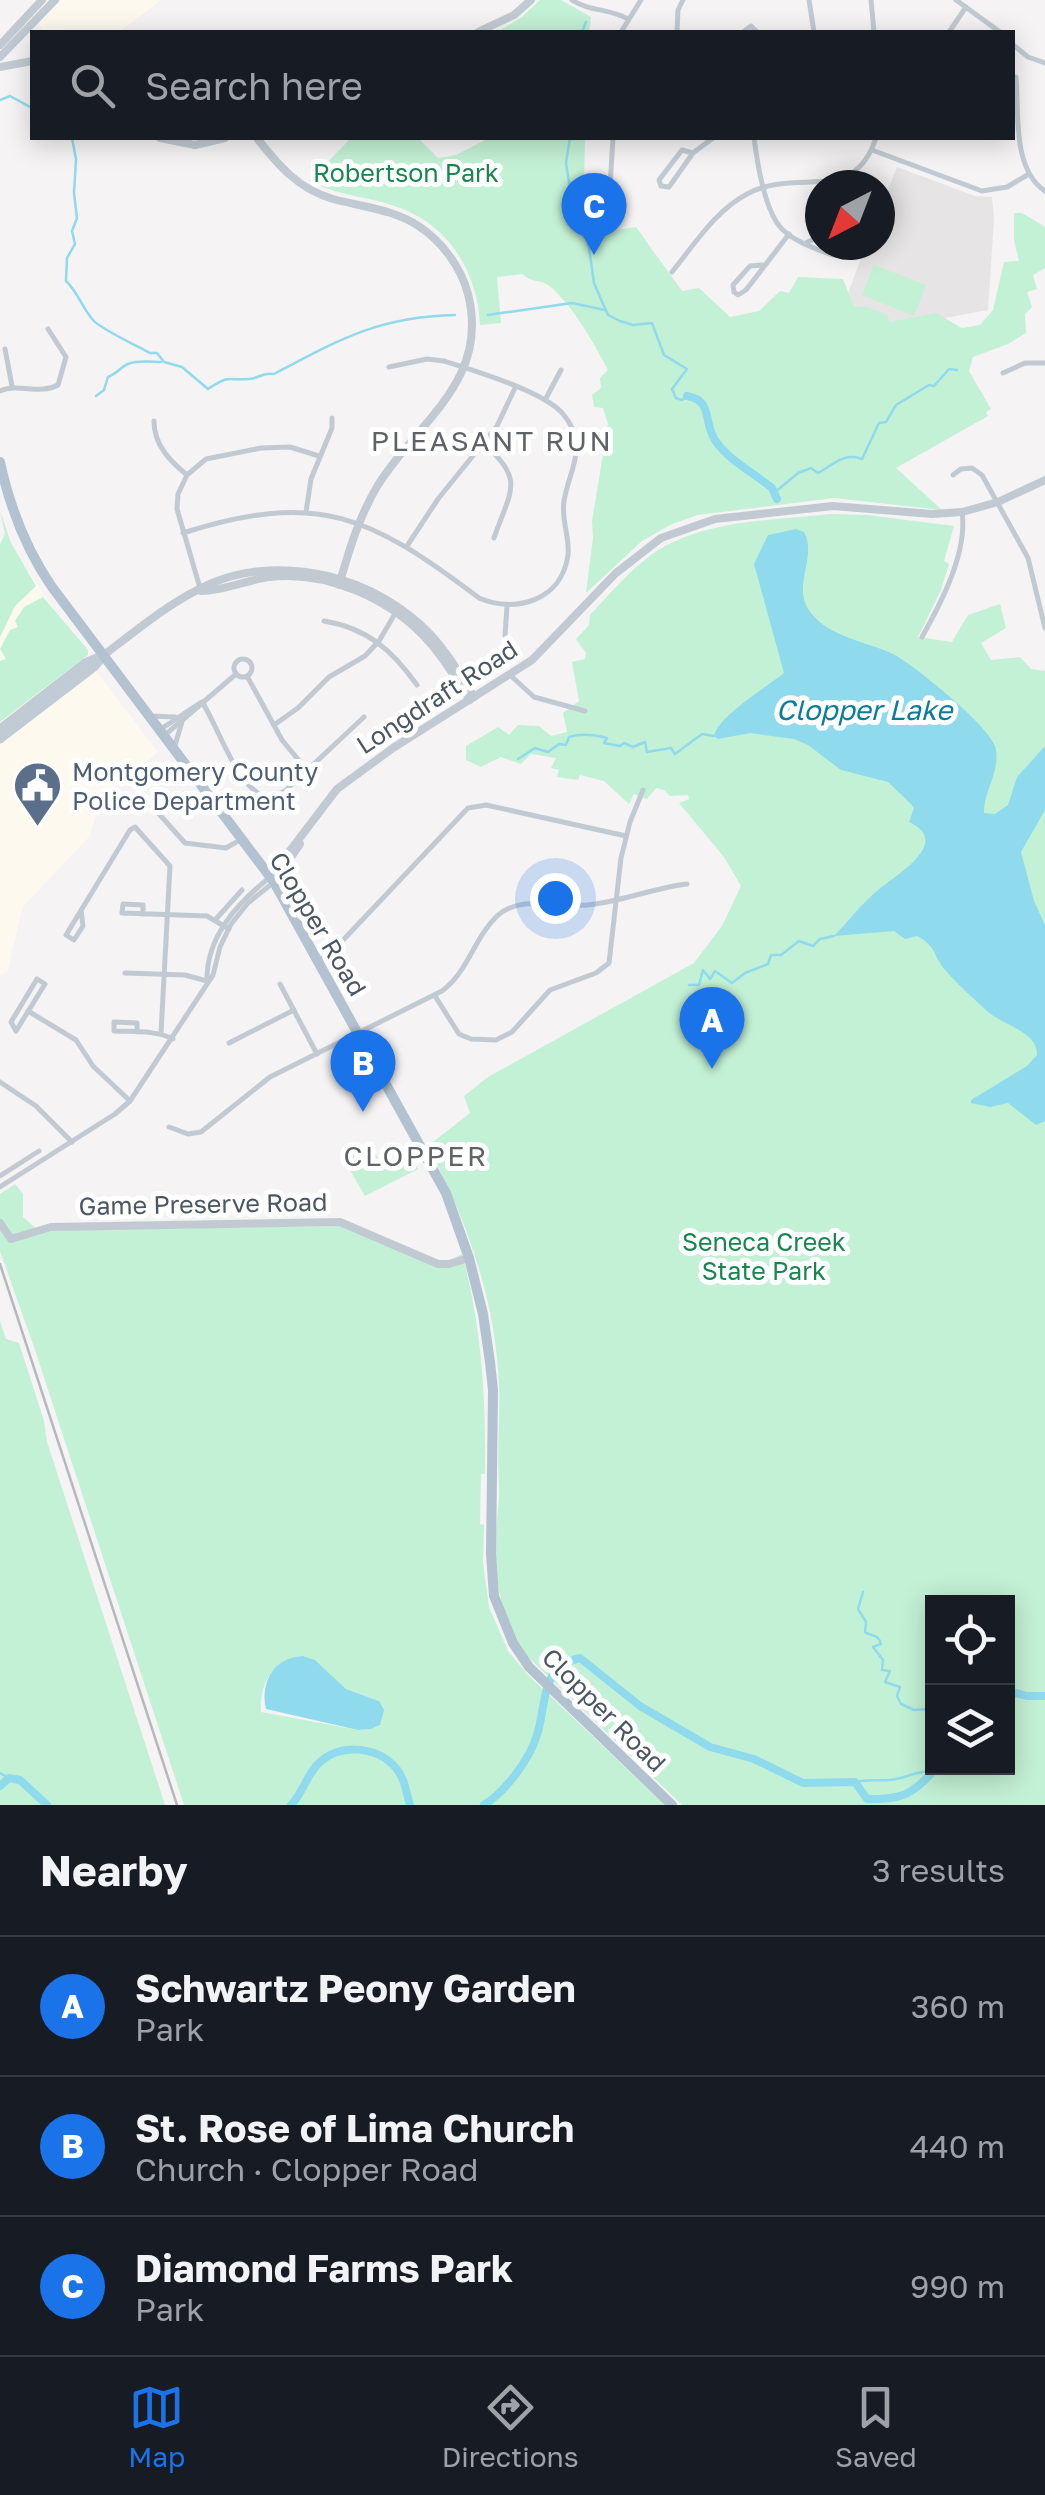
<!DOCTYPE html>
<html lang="en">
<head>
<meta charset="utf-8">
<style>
  :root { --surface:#171b24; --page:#20242c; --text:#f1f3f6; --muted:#9ea1a6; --line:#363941; --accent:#1a73e8 }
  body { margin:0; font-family:"Golos Text",sans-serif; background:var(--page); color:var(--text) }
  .controls { position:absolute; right:30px; bottom:30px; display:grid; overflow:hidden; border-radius:0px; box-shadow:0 5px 25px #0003 }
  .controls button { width:90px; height:90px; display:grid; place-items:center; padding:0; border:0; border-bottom:2px solid var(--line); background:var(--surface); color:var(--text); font:50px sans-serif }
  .compass { position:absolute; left:805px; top:170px; width:90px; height:90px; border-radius:50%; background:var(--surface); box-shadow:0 5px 25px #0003; rotate:222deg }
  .you { position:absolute; left:555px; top:898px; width:35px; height:35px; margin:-25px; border:8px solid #fff; border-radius:50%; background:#1a73e8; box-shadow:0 0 0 15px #1a73e833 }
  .badge { display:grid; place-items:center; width:65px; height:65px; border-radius:50%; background:var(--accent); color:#fff; font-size:32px; font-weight:700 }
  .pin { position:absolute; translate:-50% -82px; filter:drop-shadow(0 2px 5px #0008) }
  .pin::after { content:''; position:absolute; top:52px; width:35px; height:30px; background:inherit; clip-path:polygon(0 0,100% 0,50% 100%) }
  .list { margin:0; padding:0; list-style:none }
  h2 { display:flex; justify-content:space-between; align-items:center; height:130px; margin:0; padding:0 40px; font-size:42px }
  h2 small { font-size:32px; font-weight:400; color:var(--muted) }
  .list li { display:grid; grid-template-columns:65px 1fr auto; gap:30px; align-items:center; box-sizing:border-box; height:140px; padding:0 40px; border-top:2px solid var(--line) }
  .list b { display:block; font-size:38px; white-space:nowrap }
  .list p { margin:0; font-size:32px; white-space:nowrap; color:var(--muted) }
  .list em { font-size:32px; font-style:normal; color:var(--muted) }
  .icon { flex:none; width:55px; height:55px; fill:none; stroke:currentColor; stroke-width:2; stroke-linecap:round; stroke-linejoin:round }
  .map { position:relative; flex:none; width:1045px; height:1805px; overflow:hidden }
  .search { position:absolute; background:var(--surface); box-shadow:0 5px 25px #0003; left:30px; right:30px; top:30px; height:110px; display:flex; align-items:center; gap:25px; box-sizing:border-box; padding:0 35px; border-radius:0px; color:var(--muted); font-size:38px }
  .sheet { height:550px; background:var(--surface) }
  nav { display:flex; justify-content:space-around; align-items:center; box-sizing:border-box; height:140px; border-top:2px solid var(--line); background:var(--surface); font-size:28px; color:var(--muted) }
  nav a { display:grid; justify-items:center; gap:5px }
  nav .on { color:var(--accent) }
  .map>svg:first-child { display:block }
</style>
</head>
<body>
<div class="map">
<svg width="1045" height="1805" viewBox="0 0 1045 1805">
  <rect width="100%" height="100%" fill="#f5f3f3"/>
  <g fill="#fdf9ef">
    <path d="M61,0H162L119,32H44L38,23Z"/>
    <path d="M11,546L92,665L158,752L103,796L89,837L23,907L7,973L0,975V551Z"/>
  </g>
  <path fill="#e6e4e5" d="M897,167L975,196L992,197L994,219L988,310L847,336L844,304L866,245H880V210Z"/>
  <g fill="#c3f1d5" fill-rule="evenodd">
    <path d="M540,0H561L591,17L589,32H497L522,17Z"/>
    <path d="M351,138H418L438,158L456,155L489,138H585L584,183L598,206L603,232L636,227L682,291L699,288L730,317L759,311L780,291L789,293L798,277L843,279L854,307C867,305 875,310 887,315L890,322L936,313L962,328L980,325L993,310L1004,262L1019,261L1014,240V213H1022L1045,227V268L1033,275L1037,289L1027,292L1032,307L1025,314L1026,333L1008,344L973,357L969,371L991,409L986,412L988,416L896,468L942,510L834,498L698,515L672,524L642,541L586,593L593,538L592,521L608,424L603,408L594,407L592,395L601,388L600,378L608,370C593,342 575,309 551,287C542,279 531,283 522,274L497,277L501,323L480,325C478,274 450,226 400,208C369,196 338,196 309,181Z"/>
    <path d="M874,265L926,285L914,316L862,295Z"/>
    <path d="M0,511L11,543L36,586L15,606L0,637V544L5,534Z"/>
    <path d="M830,514L867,515L954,526L944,561L949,564L941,590L918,637L952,642L968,615L1000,604L1006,628L981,643L991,660L1020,657L1031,669L1045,671V1805H682L525,1654C501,1616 492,1576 496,1530C497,1516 500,1499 499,1485C497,1454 500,1419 499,1386C496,1301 467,1221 428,1146L470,1113L464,1096L488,1077L694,963L722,926L741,886L724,857L679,803L689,799L688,795L670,796L664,790L656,788L647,799L634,794L629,804L604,781L580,775L578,780L557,777L559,770L551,768L556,758L531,754L521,764L501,757L481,767L466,760V746L498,727L509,735L518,725L539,726L551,736L567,732L563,713L579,701L572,662L585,659L586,653L576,639L589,625L590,615C609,595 628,572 651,555C702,519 772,521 830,514ZM932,1602H1008V1768H932Z"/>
    <path d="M43,597L88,650V655L0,722V661L6,659L0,649L10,630L18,627L15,621L24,607Z"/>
    <path d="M366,1145L372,1147L382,1166L409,1152L418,1169L365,1196L343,1158Z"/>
    <path d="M15,1184L23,1194V1217L41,1233L61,1230L351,1226L438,1266L462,1254C482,1329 486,1397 485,1474H481L480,1524L484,1525L483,1563L489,1607L508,1651L527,1674L665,1805H184L35,1350L0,1251V1194ZM303,1656L315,1660L346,1689L379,1701L380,1725L371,1729L358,1730L261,1712C259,1685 273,1658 303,1656Z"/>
    <path d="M0,1321L6,1339L19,1343L44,1421L47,1442L165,1805H0Z"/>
  </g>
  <g fill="#90daee">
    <path d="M796,529L804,532C818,558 790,587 811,613C831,638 866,641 893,654C914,665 988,725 995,746C1002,769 983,792 984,813L995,814L1008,805L1017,777L1045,746V810L1021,852L1034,901L1045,925V1121L1036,1125L1008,1103L990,1107L971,1103V1100L1027,1066L1037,1055C1038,1031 1001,1025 986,1010C973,998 958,985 946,971C933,957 937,946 917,936L905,939L894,931L834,936C848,922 861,904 878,890C894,876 954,843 909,822L914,808L911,804L888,782L841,770L808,745L794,739L750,733L718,739L714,736C718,716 767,687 784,673L754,564L768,535Z"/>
    <path d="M303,1656L315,1660L346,1689L379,1701L384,1710L380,1725L371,1729L358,1730L266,1709C260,1682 274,1657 303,1656Z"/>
  </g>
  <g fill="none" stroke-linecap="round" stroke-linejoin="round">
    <g stroke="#90daee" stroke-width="2.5">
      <path d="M582,32L586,22"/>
      <path d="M0,100L10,96L32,108"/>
      <path d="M72,138L76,159L74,193L77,218L72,231L75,244L67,258L66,281C78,292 82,308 93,320C102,330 136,345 150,353H157L164,362L182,367L208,389C231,374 226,381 249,379C260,378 263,372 274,374C340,339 378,317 455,315"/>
      <path d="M570,138L566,163L572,201L579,211L587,234L594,283L603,304L608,315L620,321L633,325L652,323L664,355L687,369L672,389L676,398L682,400L687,396"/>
      <path d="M488,315L572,303L605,310"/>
      <path d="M96,396L104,390L108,377C116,374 121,367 128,364C138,360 152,362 161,362"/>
      <path d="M774,493L798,473L811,468L818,473C833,465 844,452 862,459L879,423L886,422L896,405L929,385L934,386L949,369L957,370"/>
      <path d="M518,759L535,748L548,752L559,744L566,745L569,737C581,733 595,735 607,738L604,743L620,746L624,743L633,747L645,742L647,752L671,748L675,754L702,734L714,736"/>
      <path d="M689,985H699L703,970L710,979L715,971L732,983L745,973L768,964L771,955H781L799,941L813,946L820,939L834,936"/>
      <path d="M863,1592L858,1609L866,1622L865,1632C871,1637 878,1633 881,1644L873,1647L883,1660L882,1670L890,1671L885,1682L900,1687L897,1696L901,1704L914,1710L927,1709L932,1715"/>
      <path d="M0,1773L9,1778"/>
      <path d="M855,1782C868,1779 878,1781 890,1780C905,1779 917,1770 933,1771"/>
    </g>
    <g stroke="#90daee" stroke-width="8">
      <path d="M687,396C713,400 703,422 715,440C728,460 754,473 772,488L777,499"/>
      <path d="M1008,1691L1027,1696H1045"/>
      <path d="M0,1786L9,1778L20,1780L47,1805"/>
      <path d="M291,1805C302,1794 306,1777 317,1765C338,1743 376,1745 396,1768C405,1779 406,1792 410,1805"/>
      <path d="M484,1805C505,1792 530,1759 537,1735C547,1704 539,1667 580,1658L640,1706L710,1747L754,1759L803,1783L855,1782L867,1799C905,1800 911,1794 937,1768"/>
    </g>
    <g stroke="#c1cad2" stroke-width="5">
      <path d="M572,0C590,12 609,8 628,19"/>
      <path d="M809,0L814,32"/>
      <path d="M871,0L874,32"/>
      <path d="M956,0L1000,32"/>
      <path d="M621,32L641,0"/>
      <path d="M677,32L678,10L683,0"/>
      <path d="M743,32L751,26L757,32"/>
      <path d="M949,32L966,7"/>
      <path d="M1012,44L1028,57L1045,63"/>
      <path d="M1016,77C1019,112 1012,169 1045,191"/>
      <path d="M754,138C757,161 765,212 782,229C795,242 816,249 832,255L839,252V245"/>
      <path d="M872,150L982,191L1007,187L1029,174"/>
      <path d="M693,153L682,150L659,180L661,186L669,187L693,153L713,138"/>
      <path d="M609,203L613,138"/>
      <path d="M806,243L820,236"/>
      <path d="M762,265L750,266L733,285L734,292L738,295L746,290L789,234"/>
      <path d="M672,272C694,245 715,211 747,194C800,166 853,207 876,138"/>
      <path d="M5,349L12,386"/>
      <path d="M1003,373L1025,363H1045"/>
      <path d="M0,391C19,383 40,395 58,385L66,357L48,329"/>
      <path d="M545,400L561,370"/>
      <path d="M154,421C154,445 170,461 187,475"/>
      <path d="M484,444C526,480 510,491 494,538"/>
      <path d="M953,475L961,469L972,468L982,475L1028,558L1045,628"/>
      <path d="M306,512L311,479L332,428V418"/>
      <path d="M183,533C319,490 370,516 479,598C516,614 562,600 568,555C570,537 561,520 564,501C569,469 590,446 563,414C545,392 473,370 444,361L427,359L389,367"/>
      <path d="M407,546L438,499L497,426L515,388"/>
      <path d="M200,588L177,509L178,494L187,475L206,459L261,448L290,447L319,456"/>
      <path d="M324,621C367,628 392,650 417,685"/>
      <path d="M505,636L507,606"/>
      <path d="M922,637C941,603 968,552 962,512"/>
      <circle cx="243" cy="668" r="9"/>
      <path d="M510,675L534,697L585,711"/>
      <path d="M247,676L282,740L306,769"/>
      <path d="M202,702C219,727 237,791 269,798L285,791L364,717"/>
      <path d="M151,716L175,717"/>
      <path d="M274,725L298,708L329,677L365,656L379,641L396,612"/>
      <path d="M161,729L200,703"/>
      <path d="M165,735L236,674"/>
      <path d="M175,745L182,722"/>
      <path d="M171,800L166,793L151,805L185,843L226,848L240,840"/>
      <path d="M81,910L83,926L74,940L66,935L130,830L135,827L170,866L161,1033"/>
      <path d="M143,914V905L123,904L122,913L207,916L229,929"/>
      <path d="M216,919L242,890"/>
      <path d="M320,960L329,955L468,808L486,805L626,836"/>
      <path d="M125,973L185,975L207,981"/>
      <path d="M37,979L45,984L16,1031L11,1022Z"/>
      <path d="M207,981C206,936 238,903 270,877"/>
      <path d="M280,984L317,1054"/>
      <path d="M435,996L459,1034L471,1039L496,1040L512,1032L550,990L596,973L609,963L621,858L630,822L643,790"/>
      <path d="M28,1011L76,1040L93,1066L130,1101"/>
      <path d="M137,1032V1023L114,1022V1031C134,1032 155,1030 173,1039"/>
      <path d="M229,1043L294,1010"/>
      <path d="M0,1082L36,1106L72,1142"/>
      <path d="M169,1127L188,1134L201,1132L270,1077L442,991C468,972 474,938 497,916C521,894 558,908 587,905C621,902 653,888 687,884"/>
      <path d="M0,1176L39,1151"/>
      <path d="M0,1187L115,1114L130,1101L213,975L220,947L231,924L248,903L274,882"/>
    </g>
    <g stroke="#c1cad2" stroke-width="8">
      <path d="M478,32L514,15L531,0"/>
      <path d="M0,45L42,0"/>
      <path d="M0,57L55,0"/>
      <path d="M0,67L32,61"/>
      <path d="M160,138L195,145L225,138"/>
      <path d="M257,138C278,165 298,189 333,199C362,207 394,209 420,227C442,242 461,267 468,294C490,381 418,421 378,485C359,516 349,551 339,585"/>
      <path d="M201,591C224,591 247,580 269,577C327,570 392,599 430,643C445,660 457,681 470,700"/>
      <path d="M104,655C138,629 174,599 212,583C285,553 377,578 430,634C448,653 461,676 474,697"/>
      <path d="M270,877L337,789L393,748L532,660L616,573L661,538L715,519L833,506L932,514L962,512L998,502L1045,480"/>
      <path d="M274,882L300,844"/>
      <path d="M0,1223L11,1239L51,1227L340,1222L438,1264H449L469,1258"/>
    </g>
    <g stroke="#c1cbd6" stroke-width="9">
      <path d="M0,729L85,663L104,655"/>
      <path d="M0,739L94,667L104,655"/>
    </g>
    <path stroke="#b3c2d1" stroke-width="10" d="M0,462C10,508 25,548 52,587L274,882L446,1193L469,1258L483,1314L490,1362L493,1390L491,1554L494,1596L513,1643L529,1667L672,1805"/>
    <path stroke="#b5b8bd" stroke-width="2.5" d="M0,1264L177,1805"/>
  </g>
  <defs>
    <symbol id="civic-pin" viewBox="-11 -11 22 30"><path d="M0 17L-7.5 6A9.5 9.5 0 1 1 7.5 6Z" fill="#5c6f8a" stroke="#fff"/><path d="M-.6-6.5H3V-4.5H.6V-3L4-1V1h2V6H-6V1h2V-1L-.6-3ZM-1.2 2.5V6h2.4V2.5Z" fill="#fff"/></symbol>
  </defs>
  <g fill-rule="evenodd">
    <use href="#civic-pin" x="10" y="758" width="55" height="75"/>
  </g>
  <g text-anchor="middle" stroke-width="10" stroke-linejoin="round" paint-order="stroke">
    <g font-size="25" fill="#17864f" stroke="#fff">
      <text x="406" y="182">Robertson Park</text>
      <text x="764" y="1251">Seneca Creek<tspan x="764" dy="29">State Park</tspan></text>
    </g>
    <g font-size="25" fill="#4a5661" stroke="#fff">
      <text transform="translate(437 697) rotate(-33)" y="9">Longdraft Road</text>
      <text transform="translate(318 924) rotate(59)" y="9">Clopper Road</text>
      <text transform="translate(203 1204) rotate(-1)" y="9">Game Preserve Road</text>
      <text transform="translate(604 1710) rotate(45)" y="9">Clopper Road</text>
    </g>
    <g font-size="25" fill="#4e5e75" stroke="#fff" text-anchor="start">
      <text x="72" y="781">Montgomery County<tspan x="72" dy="29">Police Department</tspan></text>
    </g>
    <g font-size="28" letter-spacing="2.5" fill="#5f6368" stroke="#fff">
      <text x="492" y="451">PLEASANT RUN</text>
      <text x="416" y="1166">CLOPPER</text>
    </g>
    <g font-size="28" font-style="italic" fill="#0c7c9b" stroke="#fff">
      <text x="864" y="720">Clopper Lake</text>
    </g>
  </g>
</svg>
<div class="controls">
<button><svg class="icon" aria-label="locate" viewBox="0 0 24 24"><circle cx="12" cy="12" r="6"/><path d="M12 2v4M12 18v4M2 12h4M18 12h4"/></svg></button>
<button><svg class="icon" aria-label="layers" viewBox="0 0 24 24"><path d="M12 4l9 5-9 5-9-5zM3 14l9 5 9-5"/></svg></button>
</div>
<svg class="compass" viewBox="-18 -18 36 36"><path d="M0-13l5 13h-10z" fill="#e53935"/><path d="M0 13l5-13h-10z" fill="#9ea1a6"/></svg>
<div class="you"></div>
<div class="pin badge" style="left:712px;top:1069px">A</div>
<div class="pin badge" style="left:363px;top:1112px">B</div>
<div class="pin badge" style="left:594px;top:255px">C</div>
<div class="search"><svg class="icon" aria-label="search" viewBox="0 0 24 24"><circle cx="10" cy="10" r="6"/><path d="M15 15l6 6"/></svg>Search here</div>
</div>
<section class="sheet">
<h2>Nearby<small>3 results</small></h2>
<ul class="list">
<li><span class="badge">A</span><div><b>Schwartz Peony Garden</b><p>Park</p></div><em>360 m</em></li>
<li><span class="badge">B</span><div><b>St. Rose of Lima Church</b><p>Church · Clopper Road</p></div><em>440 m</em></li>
<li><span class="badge">C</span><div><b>Diamond Farms Park</b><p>Park</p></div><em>990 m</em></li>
</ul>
</section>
<nav>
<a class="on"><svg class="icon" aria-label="map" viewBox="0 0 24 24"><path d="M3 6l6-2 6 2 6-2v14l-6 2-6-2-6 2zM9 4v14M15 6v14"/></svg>Map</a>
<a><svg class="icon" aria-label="directions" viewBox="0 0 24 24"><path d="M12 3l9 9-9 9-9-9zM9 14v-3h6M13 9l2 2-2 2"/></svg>Directions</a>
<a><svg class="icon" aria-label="saved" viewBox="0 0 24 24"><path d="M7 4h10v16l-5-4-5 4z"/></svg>Saved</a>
</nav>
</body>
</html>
